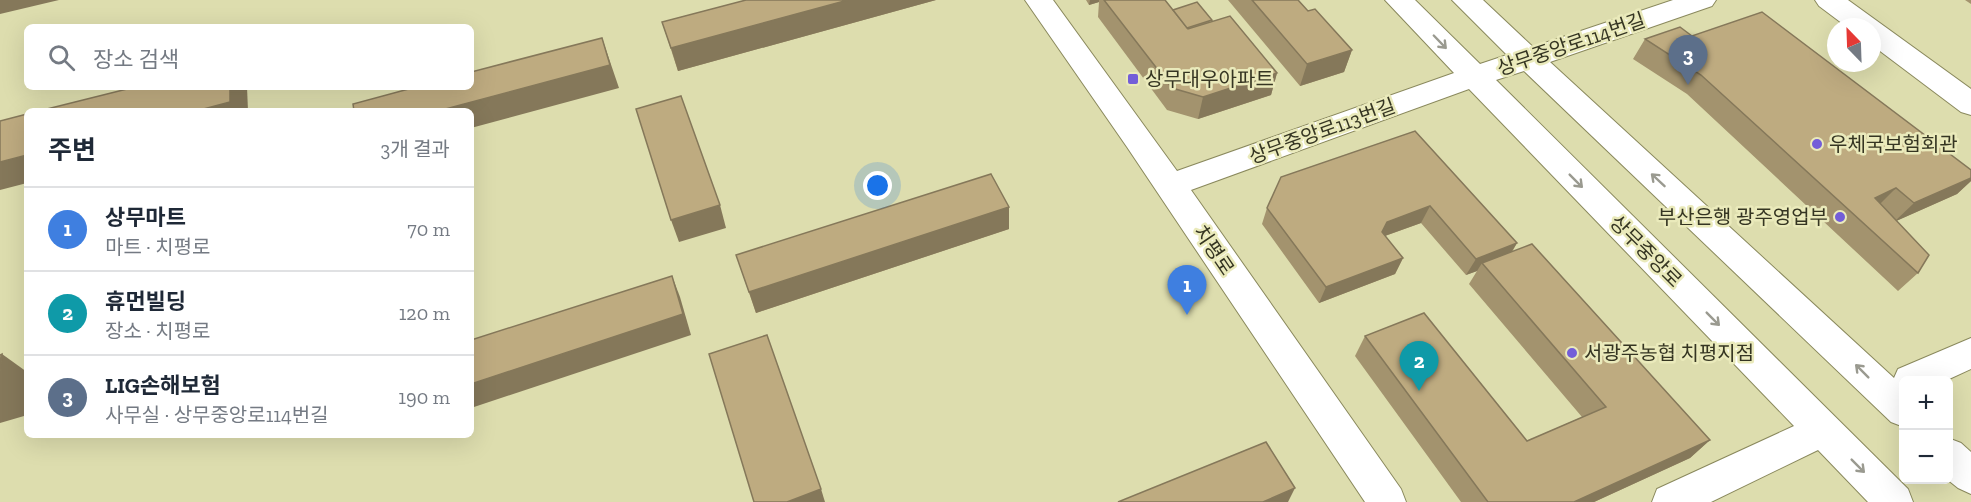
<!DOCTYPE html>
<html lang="ko">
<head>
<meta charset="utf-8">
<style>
  :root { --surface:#fff; --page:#f6f6f7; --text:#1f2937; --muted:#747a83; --line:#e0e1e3; --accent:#735ed8 }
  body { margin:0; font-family:"Zilla Slab","Noto Sans KR",serif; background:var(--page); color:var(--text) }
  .controls { position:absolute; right:18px; bottom:18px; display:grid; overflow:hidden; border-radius:9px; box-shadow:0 6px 24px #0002 }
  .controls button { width:54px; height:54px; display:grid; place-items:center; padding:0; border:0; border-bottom:2px solid var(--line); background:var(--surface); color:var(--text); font:30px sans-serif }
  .compass { position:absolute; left:1827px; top:18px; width:54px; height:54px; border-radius:50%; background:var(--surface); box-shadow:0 6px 24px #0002; rotate:337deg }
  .you { position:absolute; left:878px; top:186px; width:21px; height:21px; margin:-15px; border:4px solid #fff; border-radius:50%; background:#1a73e8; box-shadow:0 0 0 9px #1a73e833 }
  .badge { display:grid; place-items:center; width:39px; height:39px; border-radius:50%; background:var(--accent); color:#fff; font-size:20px; font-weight:700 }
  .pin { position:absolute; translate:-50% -50px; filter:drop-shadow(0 2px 3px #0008) }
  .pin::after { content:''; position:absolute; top:32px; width:21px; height:18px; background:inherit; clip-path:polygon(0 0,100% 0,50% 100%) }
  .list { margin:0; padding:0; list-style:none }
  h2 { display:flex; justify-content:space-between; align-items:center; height:78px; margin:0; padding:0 24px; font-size:26px }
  h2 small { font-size:20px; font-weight:400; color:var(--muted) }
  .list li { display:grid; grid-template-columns:39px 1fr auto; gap:18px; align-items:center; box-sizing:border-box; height:84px; padding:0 24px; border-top:2px solid var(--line) }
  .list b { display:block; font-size:22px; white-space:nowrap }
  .list p { margin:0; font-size:20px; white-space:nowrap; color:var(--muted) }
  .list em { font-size:20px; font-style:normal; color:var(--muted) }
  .icon { flex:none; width:33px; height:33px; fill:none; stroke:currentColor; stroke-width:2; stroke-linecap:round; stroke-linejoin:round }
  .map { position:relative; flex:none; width:1971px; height:502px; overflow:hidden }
  .search { position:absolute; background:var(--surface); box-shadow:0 6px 24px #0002; left:24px; top:24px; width:450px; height:66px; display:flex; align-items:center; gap:15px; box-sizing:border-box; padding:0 21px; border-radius:9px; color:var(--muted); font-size:22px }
  .panel { position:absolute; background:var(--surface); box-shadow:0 6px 24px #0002; left:24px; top:108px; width:450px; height:330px; border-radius:9px }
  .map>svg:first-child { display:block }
</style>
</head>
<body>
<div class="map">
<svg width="1971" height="502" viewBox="0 0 1971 502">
  <rect width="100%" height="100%" fill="#ddddae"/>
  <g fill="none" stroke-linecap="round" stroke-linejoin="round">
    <defs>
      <g id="minor">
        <path d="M1025,0H1053L1177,171L1454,73L1385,0H1415L1480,64L1507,55L1452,0H1483L1533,47L1673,0H1716L1712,6L1550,62L1894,378L1898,369L1971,338V369L1947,380H1904V427L1891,422L1524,71L1496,80L1908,489L1913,502H1868L1818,450L1711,502H1652L1657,489L1794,426L1469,89L1191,190L1401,489L1406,502H1365L1127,147Z"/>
        <path d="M1815,0H1848L1971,89V115L1961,112L1872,45V27H1847L1819,6Z"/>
        <path d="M1948,438L1961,443L1971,452V494L1958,488L1948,480Z"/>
      </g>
    </defs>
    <use href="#minor" stroke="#8a895d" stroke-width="2"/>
    <use href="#minor" fill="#fff" fill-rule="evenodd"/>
  </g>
  <g fill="#a3936e">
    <path d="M746,0H936L678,71L662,22Z"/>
    <path d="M1086,0H1165L1173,10L1212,22L1277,73L1271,95L1198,119L1167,110L1098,17L1099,2L1089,5Z"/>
    <path d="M1228,0H1298L1308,11L1352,50L1344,72L1300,86Z"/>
    <path d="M1965,0H1971V4Z"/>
    <path d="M1692,36L1971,170V181L1957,194L1896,221L1918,273L1898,291L1687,94L1633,59L1645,39Z"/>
    <path d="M1415,131L1517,243L1512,252L1710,440L1690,458L1594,502H1461L1355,356L1365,336L1527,441L1582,417L1469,284L1477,271L1466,275L1421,223L1385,236L1403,258L1395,274L1319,303L1262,224L1267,208Z"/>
    <path d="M1009,207V229L756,313L736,255Z"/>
  </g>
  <g fill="#85785a">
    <path d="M0,0H59L0,14Z"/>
    <path d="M848,0H936L678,71L671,48Z"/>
    <path d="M1090,0H1099V2L1089,5Z"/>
    <path d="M602,38L619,88L471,128V111H438Z"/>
    <path d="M1352,50L1344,72L1300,86L1307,64Z"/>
    <path d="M1277,73L1271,95L1198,119L1203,97Z"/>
    <path d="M230,87H247L248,111H196Z"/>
    <path d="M27,155V183L0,190V162Z"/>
    <path d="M1971,178V181L1957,194L1894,222L1914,203Z"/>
    <path d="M1896,188L1877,207L1856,217L1875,198Z"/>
    <path d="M720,205L726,228L679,242L671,220Z"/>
    <path d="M1430,206L1421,223L1379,238L1387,222Z"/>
    <path d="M1009,207V229L756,313L749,292Z"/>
    <path d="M1517,243L1507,259L1482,263L1477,271L1466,275L1476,259Z"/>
    <path d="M1403,258L1395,274L1319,303L1326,287Z"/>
    <path d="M672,276L680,297L691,335L471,408V384Z"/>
    <path d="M2,354L27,372V396L24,416L0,423V371Z"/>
    <path d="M1710,440L1690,458L1594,502H1574Z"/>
    <path d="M1295,488L1288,502H1263Z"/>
    <path d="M821,489L825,502H787Z"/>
  </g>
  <g fill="#beab80" stroke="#85785a" stroke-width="1.5">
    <path d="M746,0H848L671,48L662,22Z"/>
    <path d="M1104,0H1165L1188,29L1230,16L1277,73L1203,97L1172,88Z"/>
    <path d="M1252,0H1298L1308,11L1315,9L1352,50L1307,64Z"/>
    <path d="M1197,2L1212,20L1187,28L1173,10Z"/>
    <path d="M1762,12L1971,170V178L1914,203L1896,188L1875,198L1929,255L1918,273L1701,75L1645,39L1680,27L1692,36Z"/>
    <path d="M602,38L610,65L438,111H354L353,104L416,87H471V72Z"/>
    <path d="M135,87H230V102L196,111H39Z"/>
    <path d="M681,96L720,205L671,220L636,109Z"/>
    <path d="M27,114V155L0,162V121Z"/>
    <path d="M1415,131L1517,243L1476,259L1430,206L1387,222L1382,232L1403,258L1326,287L1267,208L1281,177Z"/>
    <path d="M991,174L1009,207L749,292L736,255Z"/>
    <path d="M1532,244L1710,440L1574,502H1488L1365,336L1424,313L1527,441L1606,407L1482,263Z"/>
    <path d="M672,276L683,314L471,384V340Z"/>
    <path d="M767,335L821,489L787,502H754L709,354Z"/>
    <path d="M2,354L0,371V355Z"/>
    <path d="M1266,442L1295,488L1263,502H1118Z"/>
  </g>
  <defs><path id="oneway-shaft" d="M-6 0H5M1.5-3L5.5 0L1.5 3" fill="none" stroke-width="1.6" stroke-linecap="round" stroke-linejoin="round" transform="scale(1.5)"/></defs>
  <g stroke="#9a9a90">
    <use href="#oneway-shaft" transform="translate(1440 42) rotate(46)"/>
    <use href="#oneway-shaft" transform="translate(1658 180) rotate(-137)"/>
    <use href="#oneway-shaft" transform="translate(1576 181) rotate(45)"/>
    <use href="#oneway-shaft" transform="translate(1713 319) rotate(45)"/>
    <use href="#oneway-shaft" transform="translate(1862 371) rotate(-135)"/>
    <use href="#oneway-shaft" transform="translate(1858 466) rotate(45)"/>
  </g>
  <g fill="#735ed8" stroke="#eaeabb" stroke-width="2">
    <rect x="1127" y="73" width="12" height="12" rx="3"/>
    <circle cx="1817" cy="144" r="6"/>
    <circle cx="1840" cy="217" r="6"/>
    <circle cx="1572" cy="353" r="6"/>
  </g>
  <g text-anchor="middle" stroke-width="5" stroke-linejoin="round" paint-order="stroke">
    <g font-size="20" fill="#353522" stroke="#eaeabb">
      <text transform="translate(1571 44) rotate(-19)" y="7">상무중앙로114번길</text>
      <text transform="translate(1322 131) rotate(-20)" y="7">상무중앙로113번길</text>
      <text transform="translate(1214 250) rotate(56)" y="7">치평로</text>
      <text transform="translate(1646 251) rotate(45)" y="7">상무중앙로</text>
    </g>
    <g font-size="20" fill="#353522" stroke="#eaeabb" text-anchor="start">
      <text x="1145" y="86">상무대우아파트</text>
      <text x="1829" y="151">우체국보험회관</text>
      <text x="1828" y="224" text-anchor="end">부산은행 광주영업부</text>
      <text x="1584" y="360">서광주농협 치평지점</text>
    </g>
  </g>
</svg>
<div class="controls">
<button>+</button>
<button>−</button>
</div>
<svg class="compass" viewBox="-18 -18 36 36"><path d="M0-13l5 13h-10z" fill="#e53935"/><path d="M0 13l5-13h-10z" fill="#747a83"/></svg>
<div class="you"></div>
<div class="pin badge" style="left:1187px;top:315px;background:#3f7fe0">1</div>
<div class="pin badge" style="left:1419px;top:391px;background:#0f9aa8">2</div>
<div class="pin badge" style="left:1688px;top:85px;background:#5c6f8a">3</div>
<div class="search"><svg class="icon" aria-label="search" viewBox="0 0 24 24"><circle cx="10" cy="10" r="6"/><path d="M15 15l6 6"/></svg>장소 검색</div>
<section class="panel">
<h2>주변<small>3개 결과</small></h2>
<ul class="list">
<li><span class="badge" style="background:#3f7fe0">1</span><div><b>상무마트</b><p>마트 · 치평로</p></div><em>70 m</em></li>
<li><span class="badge" style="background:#0f9aa8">2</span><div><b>휴먼빌딩</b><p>장소 · 치평로</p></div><em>120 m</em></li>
<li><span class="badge" style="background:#5c6f8a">3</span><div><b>LIG손해보험</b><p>사무실 · 상무중앙로114번길</p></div><em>190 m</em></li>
</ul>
</section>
</div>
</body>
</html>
